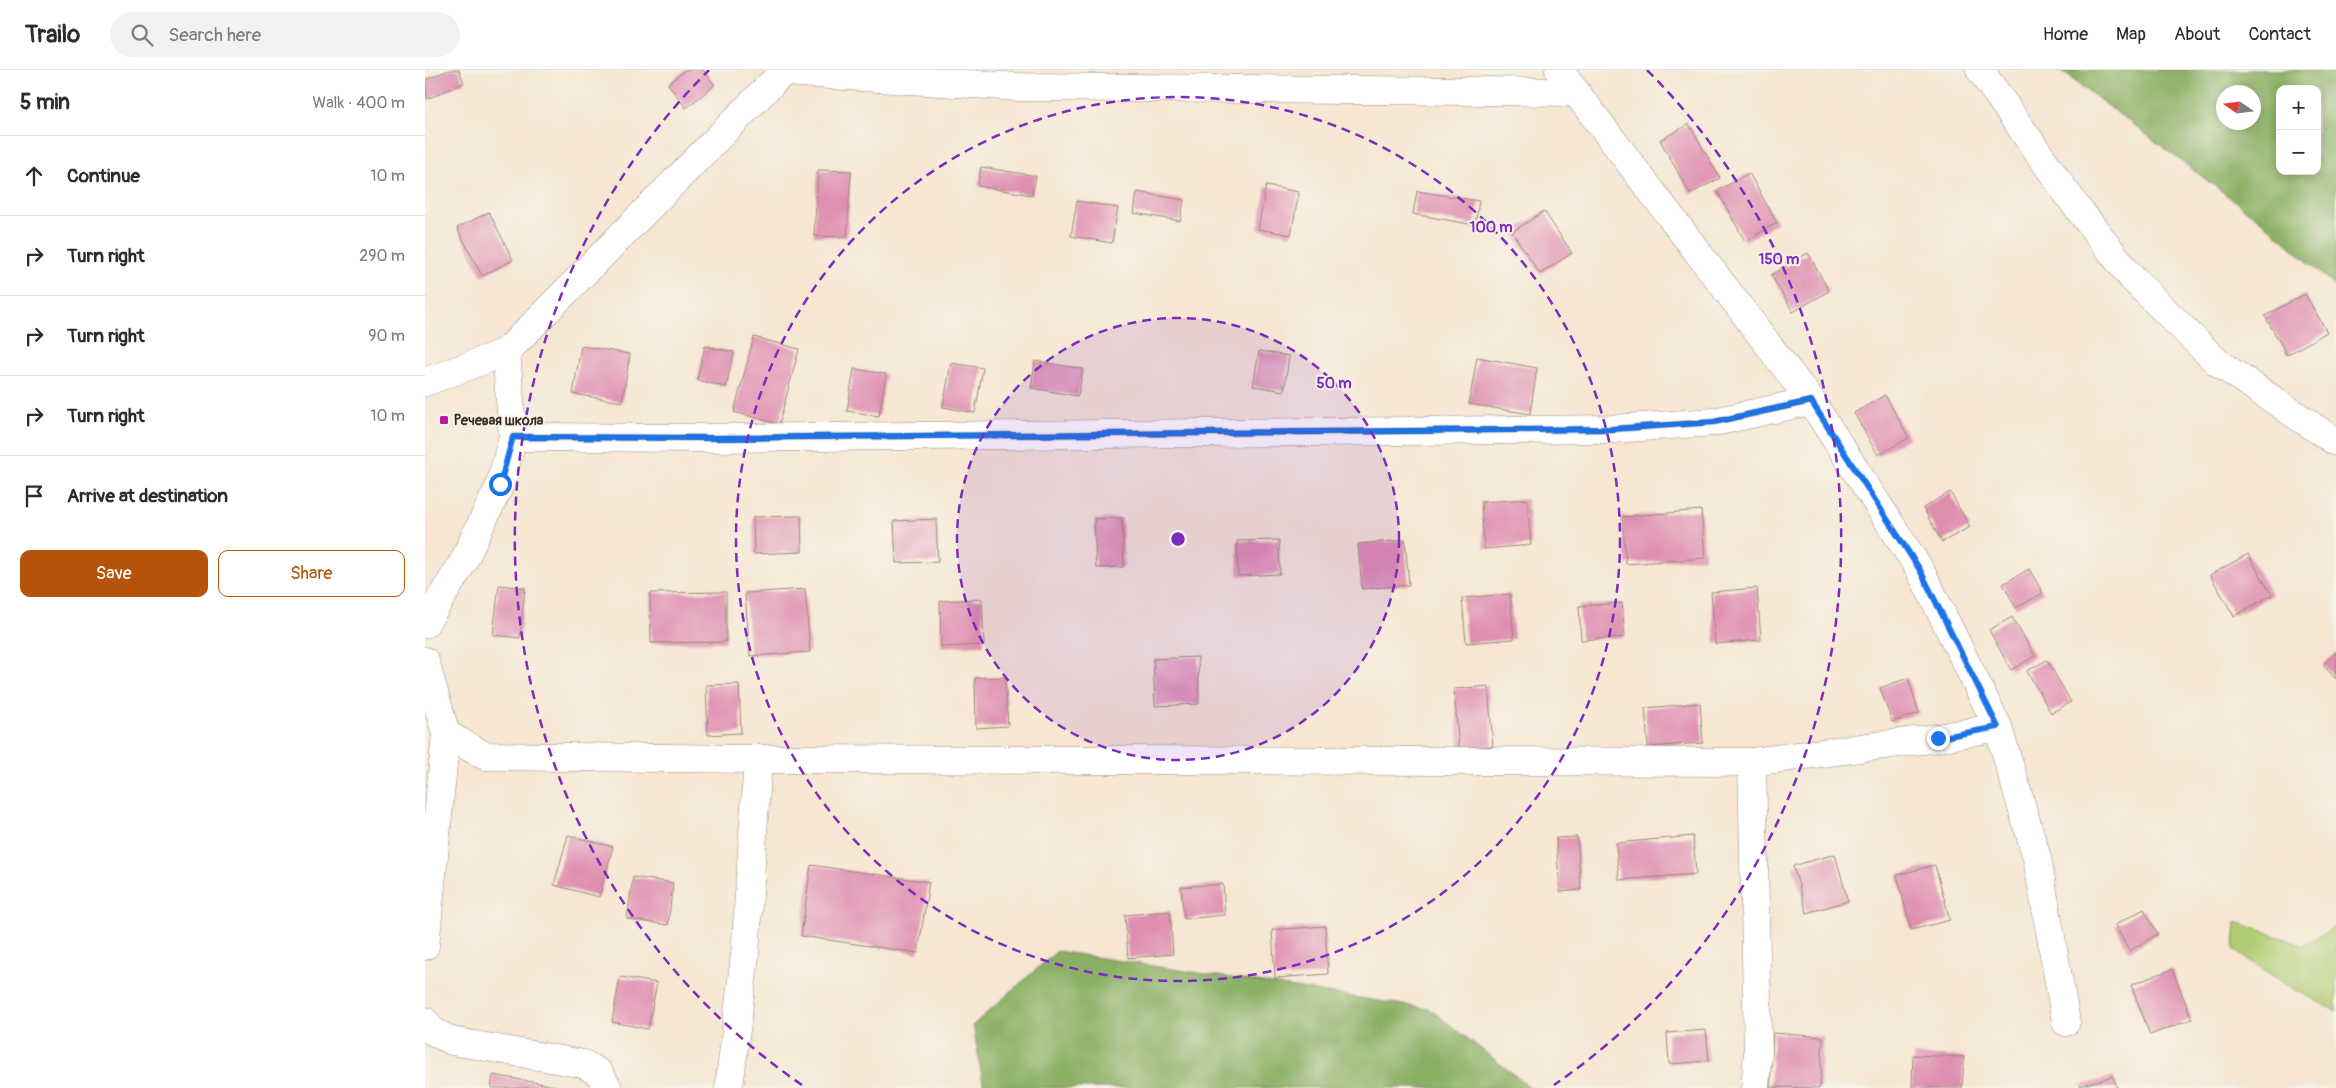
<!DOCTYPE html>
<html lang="en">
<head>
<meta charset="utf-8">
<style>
  :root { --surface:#fff; --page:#f2f2f3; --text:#2b2b33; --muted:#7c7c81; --line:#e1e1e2; --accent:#b45309 }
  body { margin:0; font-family:Pangolin,sans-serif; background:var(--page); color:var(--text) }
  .controls { position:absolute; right:15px; top:15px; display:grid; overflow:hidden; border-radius:10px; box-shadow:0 2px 8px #0003 }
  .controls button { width:45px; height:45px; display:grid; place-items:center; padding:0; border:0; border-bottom:1px solid var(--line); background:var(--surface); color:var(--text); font:25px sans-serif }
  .compass { position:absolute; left:1791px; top:15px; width:45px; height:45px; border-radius:50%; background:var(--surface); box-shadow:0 2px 8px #0003; rotate:283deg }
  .stop { position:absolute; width:15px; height:15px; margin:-11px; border:4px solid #1a73e8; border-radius:50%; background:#fff }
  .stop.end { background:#1a73e8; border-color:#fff; box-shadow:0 1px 5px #0008 }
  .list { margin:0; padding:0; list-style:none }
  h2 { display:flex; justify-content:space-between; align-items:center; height:65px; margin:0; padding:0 20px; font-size:21px }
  h2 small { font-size:16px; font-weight:400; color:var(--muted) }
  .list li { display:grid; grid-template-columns:32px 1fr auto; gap:15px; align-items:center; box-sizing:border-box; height:80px; padding:0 20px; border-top:1px solid var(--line) }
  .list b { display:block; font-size:19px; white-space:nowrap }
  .list em { font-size:16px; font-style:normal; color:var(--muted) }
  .actions { display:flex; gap:10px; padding:15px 20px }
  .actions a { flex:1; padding:11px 0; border:1px solid var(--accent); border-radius:10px; text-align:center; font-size:18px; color:var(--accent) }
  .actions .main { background:var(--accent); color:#fff }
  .icon { flex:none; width:28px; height:28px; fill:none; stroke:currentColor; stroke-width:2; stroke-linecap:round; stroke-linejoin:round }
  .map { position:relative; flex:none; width:1911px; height:1018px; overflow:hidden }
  header { display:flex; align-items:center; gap:30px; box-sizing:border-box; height:70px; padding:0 25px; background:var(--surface); border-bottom:1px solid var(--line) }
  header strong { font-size:24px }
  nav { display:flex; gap:28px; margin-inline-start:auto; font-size:18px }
  .search { width:350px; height:45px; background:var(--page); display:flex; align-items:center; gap:12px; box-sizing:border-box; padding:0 18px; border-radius:28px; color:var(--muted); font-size:19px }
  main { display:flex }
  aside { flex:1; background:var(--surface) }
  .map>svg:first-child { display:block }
</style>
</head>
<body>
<header>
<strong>Trailo</strong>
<div class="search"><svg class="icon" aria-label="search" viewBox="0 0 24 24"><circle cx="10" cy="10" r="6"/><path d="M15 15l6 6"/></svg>Search here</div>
<nav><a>Home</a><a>Map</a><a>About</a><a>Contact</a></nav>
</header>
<main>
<aside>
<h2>5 min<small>Walk · 400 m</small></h2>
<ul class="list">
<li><svg class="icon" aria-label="ahead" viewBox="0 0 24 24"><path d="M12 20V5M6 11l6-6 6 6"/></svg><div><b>Continue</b></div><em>10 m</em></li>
<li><svg class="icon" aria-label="right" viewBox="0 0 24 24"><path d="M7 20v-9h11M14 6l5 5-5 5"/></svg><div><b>Turn right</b></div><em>290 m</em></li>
<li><svg class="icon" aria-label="right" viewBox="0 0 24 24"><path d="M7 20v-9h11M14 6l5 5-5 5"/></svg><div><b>Turn right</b></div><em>90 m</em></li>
<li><svg class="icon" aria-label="right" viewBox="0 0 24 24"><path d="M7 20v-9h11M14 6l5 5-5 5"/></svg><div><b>Turn right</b></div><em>10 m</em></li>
<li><svg class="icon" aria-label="arrive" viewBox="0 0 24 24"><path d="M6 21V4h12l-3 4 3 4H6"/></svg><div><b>Arrive at destination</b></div></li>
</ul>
<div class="actions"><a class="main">Save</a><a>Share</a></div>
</aside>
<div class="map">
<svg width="1911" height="1018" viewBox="0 0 1911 1018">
  <rect width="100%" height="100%" fill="#f7f3e8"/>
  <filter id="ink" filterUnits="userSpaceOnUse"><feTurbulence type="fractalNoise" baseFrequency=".02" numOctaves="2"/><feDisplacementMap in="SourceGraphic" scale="10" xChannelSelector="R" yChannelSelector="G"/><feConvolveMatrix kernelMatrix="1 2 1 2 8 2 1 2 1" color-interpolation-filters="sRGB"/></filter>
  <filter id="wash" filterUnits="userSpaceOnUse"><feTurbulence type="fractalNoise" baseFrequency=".0096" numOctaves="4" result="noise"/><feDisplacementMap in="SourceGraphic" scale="20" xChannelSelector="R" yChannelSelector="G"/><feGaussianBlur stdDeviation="1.12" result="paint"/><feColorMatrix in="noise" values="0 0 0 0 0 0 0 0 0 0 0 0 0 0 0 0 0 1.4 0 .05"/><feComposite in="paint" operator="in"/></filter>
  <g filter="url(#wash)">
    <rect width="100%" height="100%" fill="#f6e6d2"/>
    <path fill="#afcd73" stroke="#757c48" d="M1811,852L1877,875L1911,857V941L1865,917L1809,880Z"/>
    <g fill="#8bb065" stroke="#636d42" fill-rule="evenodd">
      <path d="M1635,0H1911V217L1839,153ZM1855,19H1892V101H1855ZM1798,22H1828V52H1798Z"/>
      <path d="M632,881L1005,939L1106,1018H559L548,955Z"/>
    </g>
    <g id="blocks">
      <g fill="#df8eb0">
        <path d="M24,0H34L39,13L2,29L0,10Z"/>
        <path d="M260,0H278L290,15L261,38L243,14Z"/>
        <path d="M1264,54L1295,108L1265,124L1235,70Z"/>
        <path d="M556,97L611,106L607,125L553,116Z"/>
        <path d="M393,100L426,101L422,167L389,166Z"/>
        <path d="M1324,103L1352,153L1320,171L1292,121Z"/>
        <path d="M841,116L874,122L866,165L833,159Z"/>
        <path d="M992,121L1054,131L1050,155L988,144Z"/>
        <path d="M712,122L759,130L755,151L709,143Z"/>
        <path d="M652,131L693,138L687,173L646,166Z"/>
        <path d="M1119,141L1147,183L1115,204L1087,162Z"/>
        <path d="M64,142L88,190L57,206L32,158Z"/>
        <path d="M1383,183L1404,221L1368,242L1346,205Z"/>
        <path d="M1880,224L1902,262L1862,285L1840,246Z"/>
        <path d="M329,267L374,279L354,354L309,342Z"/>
        <path d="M156,276L205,284L197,332L148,324Z"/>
        <path d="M280,276L309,282L301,317L272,310Z"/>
        <path d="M834,281L864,286L859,321L828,316Z"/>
        <path d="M1052,287L1112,298L1105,344L1044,334Z"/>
        <path d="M610,291L658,299L653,326L606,318Z"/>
        <path d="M526,293L558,298L550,343L518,337Z"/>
        <path d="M429,299L461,304L454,346L422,341Z"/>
        <path d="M1460,325L1484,368L1453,385L1429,343Z"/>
        <path d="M1525,422L1545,457L1517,472L1498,438Z"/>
        <path d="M1102,429L1106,475L1059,479L1056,432Z"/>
        <path d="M1276,440L1280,488L1201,494L1197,447Z"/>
        <path d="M376,446L377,482L329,484L328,447Z"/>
        <path d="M697,448L699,497L671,498L669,449Z"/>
        <path d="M511,449L513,492L471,493L469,451Z"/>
        <path d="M854,470L855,504L813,506L812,471Z"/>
        <path d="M980,470L984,515L937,519L933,474Z"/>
        <path d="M1823,484L1847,525L1809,546L1785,505Z"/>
        <path d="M1604,499L1618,523L1591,538L1578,514Z"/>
        <path d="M74,515L100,518L95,568L68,565Z"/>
        <path d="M1332,518L1336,570L1290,574L1286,522Z"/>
        <path d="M380,519L385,582L325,586L320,523Z"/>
        <path d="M301,522V572L226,573L225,523Z"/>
        <path d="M1085,524L1089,569L1041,573L1037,528Z"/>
        <path d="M557,529L559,575L516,577L515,531Z"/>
        <path d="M1197,533L1200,567L1156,570L1154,536Z"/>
        <path d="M1587,547L1610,586L1586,600L1564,560Z"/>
        <path d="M1911,582V609L1898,595Z"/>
        <path d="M773,587L774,634L730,636L728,589Z"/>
        <path d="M1622,590L1646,632L1626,643L1602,601Z"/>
        <path d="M580,607L583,656L551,658L550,608Z"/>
        <path d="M1483,608L1494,643L1467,652L1455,618Z"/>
        <path d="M314,614L316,663L283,665L281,615Z"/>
        <path d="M1063,616L1068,676L1034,679L1029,619Z"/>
        <path d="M1275,633L1278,673L1223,677L1220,638Z"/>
        <path d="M143,765L188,777L174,827L129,815Z"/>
        <path d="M1268,766L1271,804L1194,810L1191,773Z"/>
        <path d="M1152,767L1156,820L1135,822L1131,768Z"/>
        <path d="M1410,784L1423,831L1382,843L1368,796Z"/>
        <path d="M386,795L504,812L493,883L376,866Z"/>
        <path d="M1510,795L1525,850L1486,860L1472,805Z"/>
        <path d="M208,807L248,813L243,855L202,849Z"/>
        <path d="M798,814L800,845L759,849L756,817Z"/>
        <path d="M1719,839L1733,864L1704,881L1690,855Z"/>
        <path d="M745,841L748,884L703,888L700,845Z"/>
        <path d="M900,856L903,904L850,908L847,860Z"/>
        <path d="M1747,899L1767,949L1725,965L1706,915Z"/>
        <path d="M195,907L232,913L223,959L187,952Z"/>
        <path d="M1281,960L1284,991L1244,994L1242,963Z"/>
        <path d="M1348,963L1398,967L1395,1018L1345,1017Z"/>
        <path d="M1488,985L1539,987L1537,1018H1487Z"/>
        <path d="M68,1005L130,1016L129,1018H66Z"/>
        <path d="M1688,1006L1692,1018H1656L1655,1016Z"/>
      </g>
    </g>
  </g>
  <g filter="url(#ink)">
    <use href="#blocks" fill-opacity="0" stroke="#988878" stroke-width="1"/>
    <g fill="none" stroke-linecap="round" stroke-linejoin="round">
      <defs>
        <g id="minor">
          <path d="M1134,0L1386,331L1495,500L1573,657L1612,788L1641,952"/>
          <path d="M1555,0L1651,136L1707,208L1792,292L1911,372"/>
          <path d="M359,2L593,17L1151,22"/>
          <path d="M0,312L81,282L360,0"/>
          <path d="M88,367L287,368L1187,359L1289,352L1386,331"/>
          <path d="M0,554L37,494L75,415L88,367L81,282"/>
          <path d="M0,591L21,664L60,686L333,689L1327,692L1513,668L1573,657"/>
          <path d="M1327,692L1333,982L1330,1018"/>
          <path d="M0,876L21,664"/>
          <path d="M0,951L7,961L27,971L159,994L174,1003L183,1018"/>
          <path d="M304,1018L320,885L333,689"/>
        </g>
      </defs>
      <use href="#minor" stroke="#988878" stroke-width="29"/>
      <use href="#minor" stroke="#fff" stroke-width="28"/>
      <defs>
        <path id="bus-1" d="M88,367L287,368L1187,359L1289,352L1386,331"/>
      </defs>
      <use href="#bus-1" stroke="#f7f3e8" stroke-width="9"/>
      <use href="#bus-1" stroke="#7a4b2a" stroke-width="5"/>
    </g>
  </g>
  <g fill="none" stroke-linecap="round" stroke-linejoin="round" filter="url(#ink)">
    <path stroke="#1a73e8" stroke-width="6" d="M75,414L88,367L287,368L1187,359L1289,352L1386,331L1495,500L1573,657L1513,668"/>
  </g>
  <circle cx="753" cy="469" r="221" fill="#7b2cbf" fill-opacity=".12"/>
  <g fill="none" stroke="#7b2cbf" stroke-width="2.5" stroke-dasharray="9 6">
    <circle cx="753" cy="469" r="221"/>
    <circle cx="753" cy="469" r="442"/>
    <path d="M377 1015A663 663 0 0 1 284 0M1222 0A663 663 0 0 1 1129 1015"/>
  </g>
  <rect fill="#b5179e" stroke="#f7f3e8" stroke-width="2" x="14" y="345" width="10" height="10" rx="2.5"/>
  <g text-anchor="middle" stroke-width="4" stroke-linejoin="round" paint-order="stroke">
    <g font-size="14" font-weight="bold" fill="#3b2a1e" stroke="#f7f3e8" text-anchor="start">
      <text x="29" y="355">Речевая школа</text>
    </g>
  </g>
  <circle cx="753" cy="469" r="8" fill="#7b2cbf" stroke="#f7f3e8" stroke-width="2.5"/>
  <g font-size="15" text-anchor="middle" font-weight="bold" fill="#7b2cbf" stroke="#f7f3e8" stroke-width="4" stroke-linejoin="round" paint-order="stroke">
    <text x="1066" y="162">100 m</text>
    <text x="1354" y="194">150 m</text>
    <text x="909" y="318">50 m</text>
  </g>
</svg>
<div class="controls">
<button>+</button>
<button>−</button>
</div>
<svg class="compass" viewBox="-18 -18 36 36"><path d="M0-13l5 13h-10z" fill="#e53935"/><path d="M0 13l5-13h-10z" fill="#7c7c81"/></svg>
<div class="stop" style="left:75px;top:414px"></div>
<div class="stop end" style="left:1513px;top:668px"></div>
</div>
</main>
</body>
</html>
